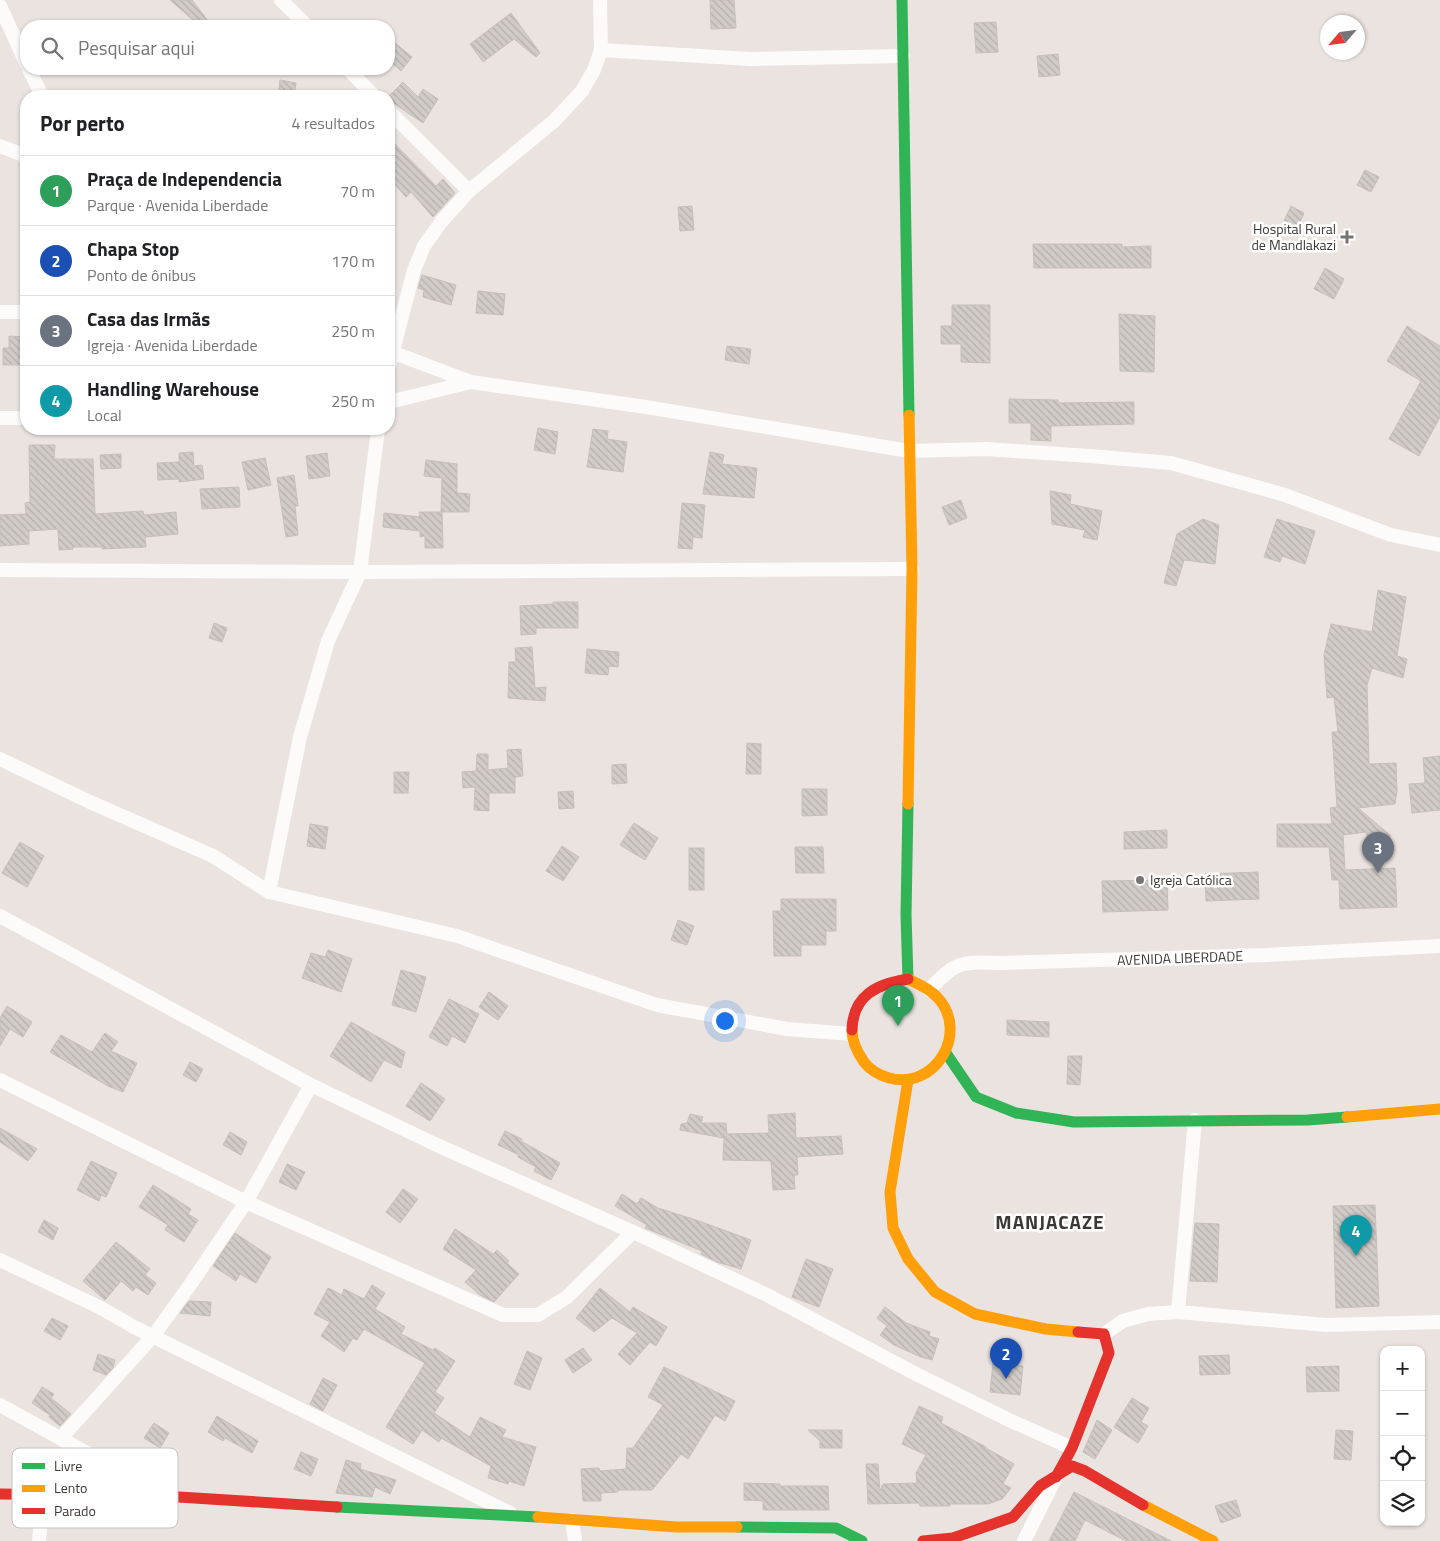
<!DOCTYPE html>
<html lang="pt">
<head>
<meta charset="utf-8">
<style>
  :root { --surface:#fff; --page:#f2f2f2; --text:#202124; --muted:#757577; --line:#e0e0e0; --accent:#7a7470 }
  body { margin:0; font-family:"Titillium Web",sans-serif; background:var(--page); color:var(--text) }
  .controls { position:absolute; right:15px; bottom:15px; display:grid; overflow:hidden; border-radius:10px; box-shadow:0 1px 4px #0004 }
  .controls button { width:45px; height:45px; display:grid; place-items:center; padding:0; border:0; border-bottom:1px solid var(--line); background:var(--surface); color:var(--text); font:25px sans-serif }
  .compass { position:absolute; left:1320px; top:15px; width:45px; height:45px; border-radius:50%; background:var(--surface); box-shadow:0 1px 4px #0004; rotate:242deg }
  .you { position:absolute; left:724px; top:1020px; width:18px; height:18px; margin:-12px; border:4px solid #fff; border-radius:50%; background:#1a73e8; box-shadow:0 0 0 8px #1a73e833 }
  .badge { display:grid; place-items:center; width:32px; height:32px; border-radius:50%; background:var(--accent); color:#fff; font-size:16px; font-weight:700 }
  .pin { position:absolute; translate:-50% -41px; filter:drop-shadow(0 1px 2px #0008) }
  .pin::after { content:''; position:absolute; top:26px; width:18px; height:15px; background:inherit; clip-path:polygon(0 0,100% 0,50% 100%) }
  .list { margin:0; padding:0; list-style:none }
  h2 { display:flex; justify-content:space-between; align-items:center; height:65px; margin:0; padding:0 20px; font-size:21px }
  h2 small { font-size:16px; font-weight:400; color:var(--muted) }
  .list li { display:grid; grid-template-columns:32px 1fr auto; gap:15px; align-items:center; box-sizing:border-box; height:70px; padding:0 20px; border-top:1px solid var(--line) }
  .list b { display:block; font-size:19px; white-space:nowrap }
  .list p { margin:0; font-size:16px; white-space:nowrap; color:var(--muted) }
  .list em { font-size:16px; font-style:normal; color:var(--muted) }
  .icon { flex:none; width:28px; height:28px; fill:none; stroke:currentColor; stroke-width:2; stroke-linecap:round; stroke-linejoin:round }
  .map { position:relative; flex:none; width:1440px; height:1541px; overflow:hidden }
  .search { position:absolute; background:var(--surface); box-shadow:0 1px 4px #0004; left:20px; top:20px; width:375px; height:55px; display:flex; align-items:center; gap:12px; box-sizing:border-box; padding:0 18px; border-radius:20px; color:var(--muted); font-size:19px }
  .panel { position:absolute; background:var(--surface); box-shadow:0 1px 4px #0004; left:20px; top:90px; width:375px; height:345px; border-radius:20px }
  .map>svg:first-child { display:block }
</style>
</head>
<body>
<div class="map">
<svg width="1440" height="1541" viewBox="0 0 1440 1541">
  <defs>
    <pattern id="building-back-hatch" width="6" height="6" patternUnits="userSpaceOnUse" patternTransform="scale(1.25)"><rect width="6" height="6" fill="#d2ccc9"/><path d="M-1 5l2 2M0 0l6 6M5-1l2 2" fill="none" stroke="#b5b0ad"/></pattern>
  </defs>
  <rect width="100%" height="100%" fill="#eae3df"/>
  <g fill="url(#building-back-hatch)" stroke="#c5c0bd">
    <path d="M170,0H192L212,26H200Z"/>
    <path d="M710,0H734L736,28L711,29Z"/>
    <path d="M511,13L540,53L536,57L514,39L483,62L470,44Z"/>
    <path d="M996,22L998,52L976,53L974,23Z"/>
    <path d="M389,38L412,57L401,71L389,60Z"/>
    <path d="M1058,54L1060,75L1039,77L1037,56Z"/>
    <path d="M280,80L296,83L294,96H278Z"/>
    <path d="M403,82L418,97L423,89L438,99L423,123L389,100V96Z"/>
    <path d="M389,138L436,186L443,179L455,193L433,217L411,192L406,197L389,178Z"/>
    <path d="M1365,170L1379,177L1371,192L1357,185Z"/>
    <path d="M692,206L694,230L680,231L678,207Z"/>
    <path d="M1291,206L1304,213L1298,227L1284,221Z"/>
    <path d="M1033,244H1122V247L1151,246V268H1034Z"/>
    <path d="M1325,268L1344,279L1334,299L1314,289Z"/>
    <path d="M422,275L456,285L451,305L423,297L424,290L418,288Z"/>
    <path d="M478,291L505,294L503,315L476,313Z"/>
    <path d="M952,305H990V363L961,362V344H941V326H952Z"/>
    <path d="M1119,314L1155,316L1154,372L1120,371Z"/>
    <path d="M1407,326L1440,346V417L1419,456L1389,439L1421,381L1387,361Z"/>
    <path d="M9,336L26,337V365H3V348H9Z"/>
    <path d="M727,346L751,349L749,364L725,360Z"/>
    <path d="M1009,399L1058,400V403L1134,402V424L1051,426V441L1031,440V423H1009Z"/>
    <path d="M538,428L558,432L555,454L534,450Z"/>
    <path d="M593,429L608,431L607,439L627,442L623,472L587,467Z"/>
    <path d="M29,445H55L54,459H93L95,514L143,511L144,515L176,512L178,534L145,537L146,547L102,549V547H73V549L59,550L58,529L29,531V544L0,546V515L26,514L25,503L30,502Z"/>
    <path d="M193,452L194,466L202,465L204,479L179,482V479L158,480L157,463L179,462V453Z"/>
    <path d="M710,452L724,455L722,464L757,468L754,498L703,494Z"/>
    <path d="M327,453L330,476L309,479L306,456Z"/>
    <path d="M121,454V468L101,469L100,455Z"/>
    <path d="M265,458L271,485L248,490L242,462Z"/>
    <path d="M426,460L457,464V493L470,494L469,512H441L442,478L424,476Z"/>
    <path d="M294,475L298,506H295L298,535L286,537L277,478Z"/>
    <path d="M239,487L240,507L202,509L200,489Z"/>
    <path d="M1050,491L1071,495L1070,504L1102,511L1097,540L1083,537L1085,530L1052,524Z"/>
    <path d="M961,500L967,518L949,525L942,507Z"/>
    <path d="M682,503L705,505L702,538L693,537L692,549L678,548Z"/>
    <path d="M419,512H442L443,548H425V536L420,537V531L383,527L384,513L420,517Z"/>
    <path d="M1203,519L1219,525L1215,564L1184,560L1176,586L1164,583L1177,534Z"/>
    <path d="M1277,519L1315,531L1305,564L1282,556L1280,562L1264,557Z"/>
    <path d="M1378,590L1406,597L1397,656L1407,659L1403,678L1372,668L1367,685L1369,764L1396,763L1397,791L1395,804L1358,808L1390,835L1389,843L1381,853L1371,845L1366,832L1343,835L1345,870L1395,868L1397,907L1340,909L1339,880H1332L1329,847H1277V824H1332L1330,808L1337,807L1332,732H1338L1334,697L1327,698L1324,655L1331,624L1372,632Z"/>
    <path d="M553,602H578V628H536V634L521,635L520,606L553,604Z"/>
    <path d="M214,623L227,628L222,642L209,638Z"/>
    <path d="M532,647L535,688L546,687L545,701L508,698L509,662H516L515,648Z"/>
    <path d="M587,649L619,652L618,667L609,666L608,675L585,673Z"/>
    <path d="M747,743L761,744V774H746Z"/>
    <path d="M521,749L523,776L515,777V793H489V811L474,810L475,787L463,788L462,772L476,771L477,754H488V770L508,768L507,750Z"/>
    <path d="M1440,756V810L1412,813L1409,784L1425,783L1423,758Z"/>
    <path d="M626,764L627,783L612,784V765Z"/>
    <path d="M394,772H409L408,793H394Z"/>
    <path d="M802,789H827V815L802,816Z"/>
    <path d="M573,791L574,808L559,809L558,792Z"/>
    <path d="M634,823L658,838L645,860L620,845Z"/>
    <path d="M310,824L328,827L325,849L307,846Z"/>
    <path d="M1167,830V848L1124,849V832Z"/>
    <path d="M20,842L44,856L27,887L2,873Z"/>
    <path d="M562,846L579,857L563,881L546,871Z"/>
    <path d="M795,847H823L824,873H796Z"/>
    <rect x="689" y="848" width="15" height="42"/>
    <path d="M1258,872L1259,899L1206,901L1205,874Z"/>
    <path d="M1167,880L1168,910L1103,912L1102,881Z"/>
    <path d="M781,899H836V931H826V945H801V956H774L773,911H781Z"/>
    <path d="M678,920L694,926L687,945L671,940Z"/>
    <path d="M328,950L352,959L341,992L302,978L311,953L325,957Z"/>
    <path d="M401,970L426,977L416,1012L392,1005Z"/>
    <path d="M489,992L508,1006L498,1020L479,1007Z"/>
    <path d="M449,999L479,1014L465,1043L452,1036L447,1046L429,1037Z"/>
    <path d="M7,1006L32,1022L23,1037L10,1029L0,1046V1018Z"/>
    <path d="M1007,1020L1049,1022V1037L1007,1035Z"/>
    <path d="M351,1022L405,1052L401,1068L384,1060L371,1082L330,1056Z"/>
    <path d="M105,1033L118,1042L111,1051L137,1063L123,1092L108,1086L50,1052L61,1035L92,1052Z"/>
    <path d="M1068,1056H1082L1080,1085L1067,1084Z"/>
    <path d="M190,1062L203,1069L196,1082L183,1075Z"/>
    <path d="M421,1083L445,1099L430,1121L406,1106Z"/>
    <path d="M795,1113L796,1138L841,1136L843,1154L797,1157L798,1175H794L795,1189L773,1190L771,1161L723,1160L724,1138L680,1130L681,1124L687,1123L690,1114L703,1117L701,1123H726L727,1134L769,1133L768,1115Z"/>
    <path d="M0,1128L37,1149L28,1161L0,1142Z"/>
    <path d="M505,1131L522,1139L521,1141L560,1163L551,1180L534,1171L536,1167L518,1157L519,1155L498,1145Z"/>
    <path d="M230,1132L247,1142L241,1155L223,1145Z"/>
    <path d="M91,1161L117,1173L106,1197L101,1195L99,1201L77,1190Z"/>
    <path d="M287,1164L305,1172L296,1190L279,1182Z"/>
    <path d="M153,1185L191,1209L188,1214L198,1220L184,1242L165,1230L168,1225L139,1207Z"/>
    <path d="M403,1189L418,1199L400,1223L386,1212Z"/>
    <path d="M622,1194L637,1204L641,1198L658,1208L696,1220L751,1240L741,1269L717,1262L701,1254L702,1251L645,1228L647,1225L615,1206Z"/>
    <path d="M1375,1205L1379,1306L1336,1308L1333,1206Z"/>
    <path d="M44,1220L58,1228L53,1240L38,1232Z"/>
    <path d="M1195,1223L1219,1224L1217,1282L1190,1281Z"/>
    <path d="M455,1229L493,1254L497,1250L509,1261L507,1263L519,1274L494,1302L480,1295L465,1282L476,1270L443,1249Z"/>
    <path d="M235,1233L271,1257L256,1283L240,1274L236,1281L213,1266Z"/>
    <path d="M116,1242L150,1269L145,1275L156,1283L148,1295L136,1287L133,1291L121,1281L105,1300L83,1281Z"/>
    <path d="M806,1259L833,1269L819,1307L792,1297Z"/>
    <path d="M372,1285L385,1293L375,1309L405,1327L401,1334L433,1350L435,1348L455,1361L435,1392L444,1398L434,1413L470,1437L480,1417L506,1430L502,1437L536,1447L524,1486L509,1481L508,1484L488,1478L491,1466L441,1438L439,1442L422,1430L413,1444L386,1427L425,1363L364,1329L357,1340L353,1338L344,1352L321,1336L330,1322L314,1314L328,1288L342,1295L344,1289L364,1299Z"/>
    <path d="M600,1288L630,1312L633,1307L667,1327L656,1346L650,1342L630,1365L618,1354L637,1333L612,1318L594,1332L576,1318Z"/>
    <path d="M189,1301L211,1302L210,1316L180,1313Z"/>
    <path d="M885,1307L906,1323L930,1332L929,1336L939,1339L932,1360L921,1357L894,1345L880,1335L887,1326L877,1318Z"/>
    <path d="M52,1318L68,1326L60,1340L44,1331Z"/>
    <path d="M583,1348L592,1360L573,1373L565,1360Z"/>
    <path d="M527,1351L542,1358L530,1390L514,1384Z"/>
    <path d="M98,1354L115,1360L113,1368L106,1375L93,1370Z"/>
    <path d="M1229,1355L1230,1374L1200,1375L1199,1356Z"/>
    <path d="M993,1363L1023,1366L1020,1395L990,1392Z"/>
    <path d="M1339,1366V1391L1307,1392L1306,1367Z"/>
    <path d="M664,1367L735,1401L725,1421L715,1415L688,1459L681,1454L652,1490H618V1492L601,1493V1501H583L581,1469L599,1468L600,1471L626,1469L627,1448H633L663,1405L648,1397Z"/>
    <path d="M323,1378L337,1385L323,1411L310,1404Z"/>
    <path d="M42,1387L54,1394L51,1398L71,1414L60,1426L49,1417L50,1415L32,1403Z"/>
    <path d="M1132,1398L1149,1408L1141,1422L1148,1426L1138,1443L1114,1427Z"/>
    <path d="M919,1406L943,1417L941,1423L986,1447V1448L1014,1464L1003,1484L1011,1488L1002,1499L988,1504H950V1506H920L919,1503L868,1504L866,1464H878L880,1491L883,1484L917,1483L916,1473L926,1455L902,1444Z"/>
    <path d="M217,1416L258,1441L252,1453L225,1438L223,1441L208,1432Z"/>
    <path d="M1097,1420L1112,1430L1095,1459L1083,1452Z"/>
    <path d="M154,1423L169,1433L160,1448L144,1438Z"/>
    <path d="M808,1430H842V1448H820V1441Z"/>
    <path d="M1336,1430L1353,1431L1351,1460L1334,1459Z"/>
    <path d="M301,1452L318,1459L311,1476L294,1469Z"/>
    <path d="M346,1460L361,1464L360,1469L396,1480L390,1494L375,1487L372,1497L336,1493Z"/>
    <path d="M744,1483L780,1484V1486H828L829,1510H763V1501L744,1500Z"/>
    <path d="M1074,1492L1171,1541H1126L1085,1520L1075,1541H1049Z"/>
    <path d="M1236,1500L1241,1516L1221,1523L1215,1506Z"/>
  </g>
  <g fill="none" stroke-linecap="round" stroke-linejoin="round">
    <g stroke="#fcfbfa" stroke-width="14">
      <path d="M281,0L307,26"/>
      <path d="M0,6L26,63"/>
      <path d="M601,50L750,59L903,56"/>
      <path d="M29,69L42,96"/>
      <path d="M348,69L374,96"/>
      <path d="M389,111L469,191"/>
      <path d="M0,146L26,156"/>
      <path d="M0,312H26"/>
      <path d="M389,351L471,382"/>
      <path d="M389,366L414,270L424,246L441,222L469,191L554,121L582,91L594,70L601,50L600,0"/>
      <path d="M389,402L471,382L646,407L909,451L986,449L1090,456L1171,463L1285,495L1391,535L1440,545"/>
      <path d="M0,418H26"/>
      <path d="M0,570L360,572L912,569"/>
      <path d="M0,759L90,802L213,856L269,892L457,936L657,1005L787,1029L851,1034"/>
      <path d="M269,892L300,737L328,641L360,572L378,429"/>
      <path d="M0,916L311,1085L439,1146L633,1232L767,1295L914,1373L1011,1421L1072,1448"/>
      <path d="M929,990C957,960 961,962 1000,963L1267,955L1440,946"/>
      <path d="M0,1080L246,1202L503,1315H538L567,1297L633,1232"/>
      <path d="M0,1260L99,1307L134,1327L510,1513"/>
      <path d="M1178,1312L1195,1120"/>
      <path d="M1104,1334L1123,1321L1148,1314L1178,1312L1326,1325L1440,1322"/>
      <path d="M0,1405L161,1494"/>
      <path d="M61,1438L154,1335L190,1285L246,1202L311,1085"/>
      <path d="M572,1520L575,1541"/>
      <path d="M39,1541L43,1494"/>
      <path d="M1024,1541L1056,1477"/>
    </g>
    <g stroke="#30b455" stroke-width="11">
      <path d="M902,0L909,415"/>
      <path d="M908,804L906,915L908,979"/>
      <path d="M946,1053L976,1097L1016,1113L1074,1122L1308,1120L1347,1117"/>
      <path d="M337,1507L538,1517"/>
      <path d="M737,1527L836,1528L862,1541"/>
    </g>
    <g stroke="#ff9f0a" stroke-width="11">
      <path d="M908,804L912,569L909,415"/>
      <path d="M852,1030C852,1042 857,1052 864,1062C870,1070 879,1075 889,1078C936,1091 970,1031 937,997C929,988 918,984 908,979"/>
      <path d="M908,1080L890,1192L893,1228L908,1259L935,1292L975,1314L1046,1329L1078,1332"/>
      <path d="M1347,1117L1440,1109"/>
      <path d="M1143,1505L1213,1541"/>
      <path d="M538,1517L677,1527H737"/>
    </g>
    <g stroke="#e5322d" stroke-width="11">
      <path d="M852,1030C853,995 877,984 908,979"/>
      <path d="M1056,1477L1072,1448L1109,1353L1104,1334L1078,1332"/>
      <path d="M0,1494L163,1496L337,1507"/>
      <path d="M923,1541L953,1538L1013,1517L1040,1486L1072,1466L1085,1471L1143,1505"/>
    </g>
  </g>
  <g fill="#7a7470" stroke="#fff" stroke-width="2">
    <path d="M1344.5 229.5h5v5h5v5h-5v5h-5v-5h-5v-5h5z"/>
    <circle cx="1140" cy="880" r="5"/>
  </g>
  <g text-anchor="middle" stroke-width="5" stroke-linejoin="round" paint-order="stroke">
    <g font-size="14" fill="#3d3835" stroke="#fff" text-anchor="end">
      <text x="1336" y="234">Hospital Rural<tspan x="1336" dy="16">de Mandlakazi</tspan></text>
      <text x="1150" y="885" text-anchor="start">Igreja Católica</text>
    </g>
    <g font-size="14" fill="#3d3835" stroke="#fff">
      <text transform="translate(1180 958) rotate(-2)" y="5">AVENIDA LIBERDADE</text>
    </g>
    <g font-size="19" font-weight="bold" letter-spacing="1" fill="#3d3835" stroke="#fff">
      <text x="1050" y="1229">MANJACAZE</text>
    </g>
  </g>
  <rect x="12" y="1448" width="166" height="80" rx="8" fill="#fff" stroke="#c5c3c2" stroke-width="1"/>
  <rect x="22" y="1463" width="23" height="6" fill="#30b455"/>
  <rect x="22" y="1485" width="23" height="7" fill="#ff9f0a"/>
  <rect x="22" y="1508" width="23" height="6" fill="#e5322d"/>
  <g font-size="14" fill="#3d3835">
    <text x="54" y="1471">Livre</text>
    <text x="54" y="1493">Lento</text>
    <text x="54" y="1516">Parado</text>
  </g>
</svg>
<div class="controls">
<button>+</button>
<button>−</button>
<button><svg class="icon" aria-label="locate" viewBox="0 0 24 24"><circle cx="12" cy="12" r="6"/><path d="M12 2v4M12 18v4M2 12h4M18 12h4"/></svg></button>
<button><svg class="icon" aria-label="layers" viewBox="0 0 24 24"><path d="M12 4l9 5-9 5-9-5zM3 14l9 5 9-5"/></svg></button>
</div>
<svg class="compass" viewBox="-18 -18 36 36"><path d="M0-13l5 13h-10z" fill="#e53935"/><path d="M0 13l5-13h-10z" fill="#757577"/></svg>
<div class="you"></div>
<div class="pin badge" style="left:898px;top:1026px;background:#2e9e5b">1</div>
<div class="pin badge" style="left:1006px;top:1379px;background:#1a4fb4">2</div>
<div class="pin badge" style="left:1378px;top:873px;background:#6b7280">3</div>
<div class="pin badge" style="left:1356px;top:1256px;background:#0f9aa8">4</div>
<div class="search"><svg class="icon" aria-label="search" viewBox="0 0 24 24"><circle cx="10" cy="10" r="6"/><path d="M15 15l6 6"/></svg>Pesquisar aqui</div>
<section class="panel">
<h2>Por perto<small>4 resultados</small></h2>
<ul class="list">
<li><span class="badge" style="background:#2e9e5b">1</span><div><b>Praça de Independencia</b><p>Parque · Avenida Liberdade</p></div><em>70 m</em></li>
<li><span class="badge" style="background:#1a4fb4">2</span><div><b>Chapa Stop</b><p>Ponto de ônibus</p></div><em>170 m</em></li>
<li><span class="badge" style="background:#6b7280">3</span><div><b>Casa das Irmãs</b><p>Igreja · Avenida Liberdade</p></div><em>250 m</em></li>
<li><span class="badge" style="background:#0f9aa8">4</span><div><b>Handling Warehouse</b><p>Local</p></div><em>250 m</em></li>
</ul>
</section>
</div>
</body>
</html>
